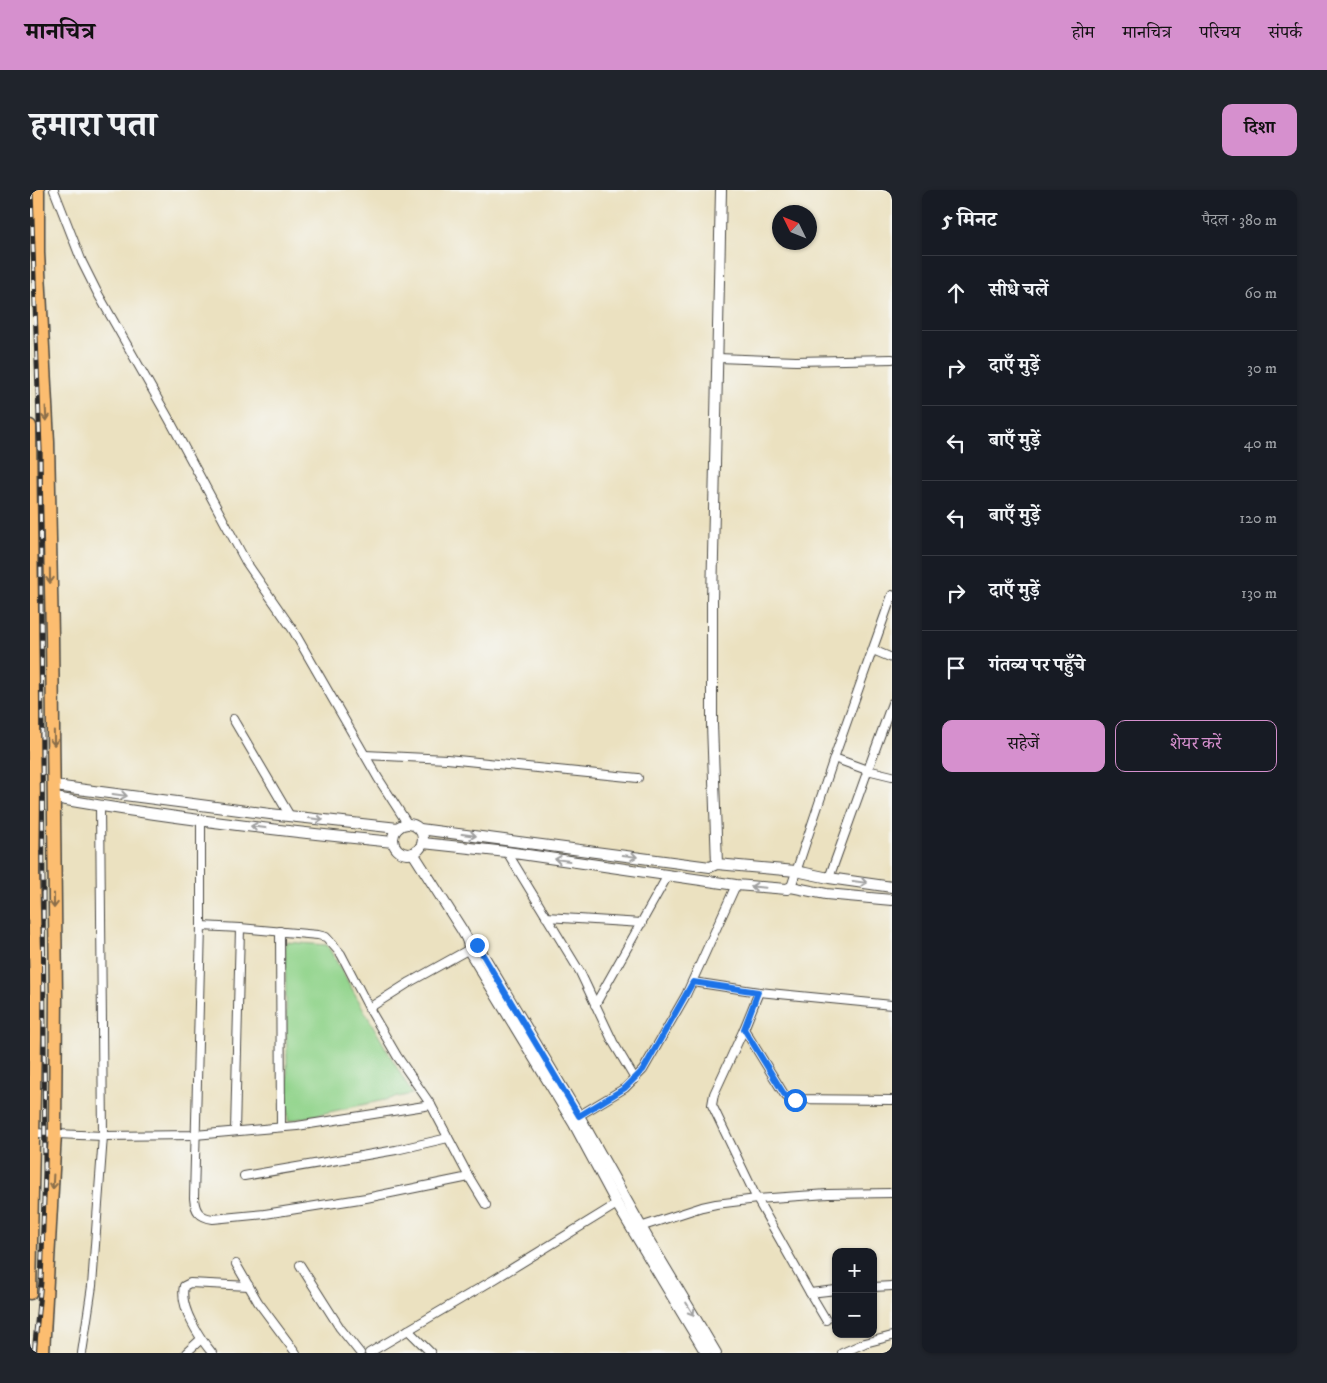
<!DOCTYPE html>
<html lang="hi">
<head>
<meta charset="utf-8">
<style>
  :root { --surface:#171b24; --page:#20242c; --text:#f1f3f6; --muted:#9ea1a6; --line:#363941; --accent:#d690ce }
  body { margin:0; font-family:"IM FELL DW Pica","Noto Serif Devanagari",serif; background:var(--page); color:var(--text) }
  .controls { position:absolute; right:15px; bottom:15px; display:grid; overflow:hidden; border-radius:10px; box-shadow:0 1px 4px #0004 }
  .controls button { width:45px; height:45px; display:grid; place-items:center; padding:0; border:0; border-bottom:1px solid var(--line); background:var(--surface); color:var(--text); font:25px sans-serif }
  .compass { position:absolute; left:742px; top:15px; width:45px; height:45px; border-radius:50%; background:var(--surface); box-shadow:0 1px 4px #0004; rotate:313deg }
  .stop { position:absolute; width:15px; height:15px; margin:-11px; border:4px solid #1a73e8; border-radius:50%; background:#fff }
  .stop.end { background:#1a73e8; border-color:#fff; box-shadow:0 1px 5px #0008 }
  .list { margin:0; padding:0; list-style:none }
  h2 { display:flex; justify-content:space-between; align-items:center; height:65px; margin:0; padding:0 20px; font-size:21px }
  h2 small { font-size:16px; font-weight:400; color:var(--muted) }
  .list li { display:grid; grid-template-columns:32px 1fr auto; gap:15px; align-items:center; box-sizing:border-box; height:75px; padding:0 20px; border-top:1px solid var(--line) }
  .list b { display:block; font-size:19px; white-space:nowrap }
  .list em { font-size:16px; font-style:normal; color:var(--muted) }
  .actions { display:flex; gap:10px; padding:15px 20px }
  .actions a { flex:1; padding:11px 0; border:1px solid var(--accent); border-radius:10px; text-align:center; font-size:18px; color:var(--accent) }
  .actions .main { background:var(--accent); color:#111 }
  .icon { flex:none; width:28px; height:28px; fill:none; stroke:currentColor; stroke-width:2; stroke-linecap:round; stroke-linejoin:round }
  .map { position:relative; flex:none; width:862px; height:1163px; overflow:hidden; border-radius:10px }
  header { display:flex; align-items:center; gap:30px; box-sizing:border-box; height:70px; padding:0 25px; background:var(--accent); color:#111 }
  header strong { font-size:24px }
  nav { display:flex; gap:28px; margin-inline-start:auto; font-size:18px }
  .intro { display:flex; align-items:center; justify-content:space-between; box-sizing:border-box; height:120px; padding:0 30px }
  h1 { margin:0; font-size:35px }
  .button { padding:12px 22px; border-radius:10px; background:var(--accent); color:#111; font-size:18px; font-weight:700 }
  main { display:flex; gap:30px; padding:0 30px }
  aside { flex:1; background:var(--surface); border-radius:10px; box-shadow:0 1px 4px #0004 }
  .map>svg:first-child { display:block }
</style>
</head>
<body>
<header>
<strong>मानचित्र</strong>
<nav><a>होम</a><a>मानचित्र</a><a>परिचय</a><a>संपर्क</a></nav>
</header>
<div class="intro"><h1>हमारा पता</h1><a class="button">दिशा</a></div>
<main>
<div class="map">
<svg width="862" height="1163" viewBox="0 0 862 1163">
  <rect width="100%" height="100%" fill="#f6f6f2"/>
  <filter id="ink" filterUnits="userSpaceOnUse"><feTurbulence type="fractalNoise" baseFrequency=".02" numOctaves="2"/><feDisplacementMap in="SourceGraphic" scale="10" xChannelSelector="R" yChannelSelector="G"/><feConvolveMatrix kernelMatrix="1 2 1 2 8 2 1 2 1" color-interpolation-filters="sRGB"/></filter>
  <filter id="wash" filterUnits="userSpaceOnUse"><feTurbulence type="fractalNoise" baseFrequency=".0096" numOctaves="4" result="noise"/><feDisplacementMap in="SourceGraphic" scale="20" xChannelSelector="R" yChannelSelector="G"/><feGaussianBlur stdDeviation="1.12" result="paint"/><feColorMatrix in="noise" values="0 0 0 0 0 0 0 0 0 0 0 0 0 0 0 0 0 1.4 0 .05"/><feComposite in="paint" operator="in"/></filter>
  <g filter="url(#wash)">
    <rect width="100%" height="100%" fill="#ebe1c0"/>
    <path fill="#92d48c" stroke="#5e805c" d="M255,752L297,755L382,904L258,931Z"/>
  </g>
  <g filter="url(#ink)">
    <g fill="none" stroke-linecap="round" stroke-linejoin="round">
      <defs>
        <g id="minor">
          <path d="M24,0L52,72L67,102L139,229L216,372L263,440L348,588L377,633"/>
          <path d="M688,168L766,171L862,169"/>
          <path d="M843,460L862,468"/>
          <path d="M203,529L260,626"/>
          <path d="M335,565L417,569L608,588"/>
          <path d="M804,568L837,580L862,586"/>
          <path d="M171,630V736L164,1008C165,1021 169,1027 183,1029L235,1024L336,1008L439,987"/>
          <path d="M477,662L550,782L583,852L605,889"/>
          <path d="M799,688L862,513"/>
          <path d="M761,697L804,568L862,405"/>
          <path d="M516,727L612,733"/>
          <path d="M171,736L210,738L288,745L296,747L311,764L339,818L367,866L401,915L439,987L456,1015"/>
          <path d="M250,741L251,937"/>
          <path d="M663,792L729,802L862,815"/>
          <path d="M729,802L714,839L684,904L682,915L727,1009L780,1103L806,1100"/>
          <path d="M565,815L638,685"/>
          <path d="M339,818L380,792L443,757"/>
          <path d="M714,839L754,904L759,909L862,910"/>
          <path d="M545,928L595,898L613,880L656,805L706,695"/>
          <path d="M205,941L210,738"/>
          <path d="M3,943L73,946L165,945L267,936L401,915"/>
          <path d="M214,986L366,960L418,948"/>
          <path d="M607,1038L672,1017L686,1014L727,1009L798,1004L862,1003"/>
          <path d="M206,1074L228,1112L266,1163"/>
          <path d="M270,1075L310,1138L330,1163"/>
          <path d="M843,1097L862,1096"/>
          <path d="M780,1103L796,1130"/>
          <path d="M378,1140L401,1163"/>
          <path d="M52,1163L62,1096L73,946L70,616"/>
          <path d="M156,1163L171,1149"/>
          <path d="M182,1163C169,1147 149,1117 154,1096L160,1093L219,1096"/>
          <path d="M339,1163L465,1089L587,1014"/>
          <path d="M812,1163L835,1153L862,1146"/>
        </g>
        <g id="tertiary">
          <path d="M25,596L240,624L368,638"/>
          <path d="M25,608C137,628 250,641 363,652"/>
          <circle cx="378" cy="649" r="15"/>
          <path d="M390,639L680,677L687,674L766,681L799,688L862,697"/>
          <path d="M393,653L477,662L706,695L757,699L761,697L796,704L862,710"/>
          <path d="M383,663L432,740L437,749L441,764L544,934L587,1014L676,1163"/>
          <path d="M687,674L682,534V411L691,0"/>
          <path d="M437,749L449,758L549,926L618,1049L686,1163"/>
        </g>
        <g id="primary">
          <path d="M8,0V63L18,252L22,446L26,806L25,943L13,1163"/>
          <path d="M0,236L4,605L3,684L6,797L0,1103"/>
        </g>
      </defs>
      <use href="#minor" stroke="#484641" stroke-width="10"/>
      <use href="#tertiary" stroke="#484641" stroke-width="12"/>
      <use href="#primary" stroke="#484641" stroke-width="15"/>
      <use href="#minor" stroke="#fff" stroke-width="8"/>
      <use href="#tertiary" stroke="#fff" stroke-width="10"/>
      <use href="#primary" stroke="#fcbd6f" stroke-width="12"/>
      <defs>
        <path id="rail" d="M1,0L10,259L15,981L11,1092L4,1163"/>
      </defs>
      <use href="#rail" stroke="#2b2b2b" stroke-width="5"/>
      <use href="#rail" stroke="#f6f6f2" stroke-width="3" stroke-dasharray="9" stroke-linecap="butt"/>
    </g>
    <defs><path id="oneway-shaft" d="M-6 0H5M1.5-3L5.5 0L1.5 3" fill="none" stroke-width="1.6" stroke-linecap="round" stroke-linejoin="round" transform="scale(1.25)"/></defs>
    <g stroke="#896d4a">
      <use href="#oneway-shaft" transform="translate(16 224) rotate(87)"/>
      <use href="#oneway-shaft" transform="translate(20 386) rotate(89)"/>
      <use href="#oneway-shaft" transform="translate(24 548) rotate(89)"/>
      <use href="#oneway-shaft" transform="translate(24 711) rotate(90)"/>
      <use href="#oneway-shaft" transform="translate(23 992) rotate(93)"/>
    </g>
    <g stroke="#a0a0a0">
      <use href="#oneway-shaft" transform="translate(90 605) rotate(8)"/>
      <use href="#oneway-shaft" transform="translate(286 629) rotate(7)"/>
      <use href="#oneway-shaft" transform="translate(228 637) rotate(-173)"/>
      <use href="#oneway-shaft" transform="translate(439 645) rotate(7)"/>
      <use href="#oneway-shaft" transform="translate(600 666) rotate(8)"/>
      <use href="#oneway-shaft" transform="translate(532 670) rotate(-172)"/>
      <use href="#oneway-shaft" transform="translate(830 692) rotate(8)"/>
      <use href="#oneway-shaft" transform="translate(728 697) rotate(-175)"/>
      <use href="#oneway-shaft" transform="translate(660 1119) rotate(59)"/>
    </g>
  </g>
  <g fill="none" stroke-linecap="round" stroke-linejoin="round" filter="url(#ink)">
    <path stroke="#1a73e8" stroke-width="6" d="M447,755L549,926L595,898L613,880L663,792L728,802L714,839L754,904L759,909L765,910"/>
  </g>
</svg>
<div class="controls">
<button>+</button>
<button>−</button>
</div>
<svg class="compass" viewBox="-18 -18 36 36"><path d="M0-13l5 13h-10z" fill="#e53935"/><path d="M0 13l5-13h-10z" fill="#9ea1a6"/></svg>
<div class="stop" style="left:765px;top:910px"></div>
<div class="stop end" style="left:447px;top:755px"></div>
</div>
<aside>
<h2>5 मिनट<small>पैदल · 380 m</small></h2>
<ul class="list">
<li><svg class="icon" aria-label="ahead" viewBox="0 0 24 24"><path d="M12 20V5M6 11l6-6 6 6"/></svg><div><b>सीधे चलें</b></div><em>60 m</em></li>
<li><svg class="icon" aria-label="right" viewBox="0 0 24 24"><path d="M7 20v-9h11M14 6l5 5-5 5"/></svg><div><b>दाएँ मुड़ें</b></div><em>30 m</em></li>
<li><svg class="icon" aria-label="left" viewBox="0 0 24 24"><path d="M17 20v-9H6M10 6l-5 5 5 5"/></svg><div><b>बाएँ मुड़ें</b></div><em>40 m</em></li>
<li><svg class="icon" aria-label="left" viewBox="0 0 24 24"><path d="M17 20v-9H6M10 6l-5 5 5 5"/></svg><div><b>बाएँ मुड़ें</b></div><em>120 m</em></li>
<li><svg class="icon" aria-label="right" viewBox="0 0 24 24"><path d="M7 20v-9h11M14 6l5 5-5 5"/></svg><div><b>दाएँ मुड़ें</b></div><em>130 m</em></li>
<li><svg class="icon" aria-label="arrive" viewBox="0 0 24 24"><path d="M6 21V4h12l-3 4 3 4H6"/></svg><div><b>गंतव्य पर पहुँचे</b></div></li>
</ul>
<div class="actions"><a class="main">सहेजें</a><a>शेयर करें</a></div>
</aside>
</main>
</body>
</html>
